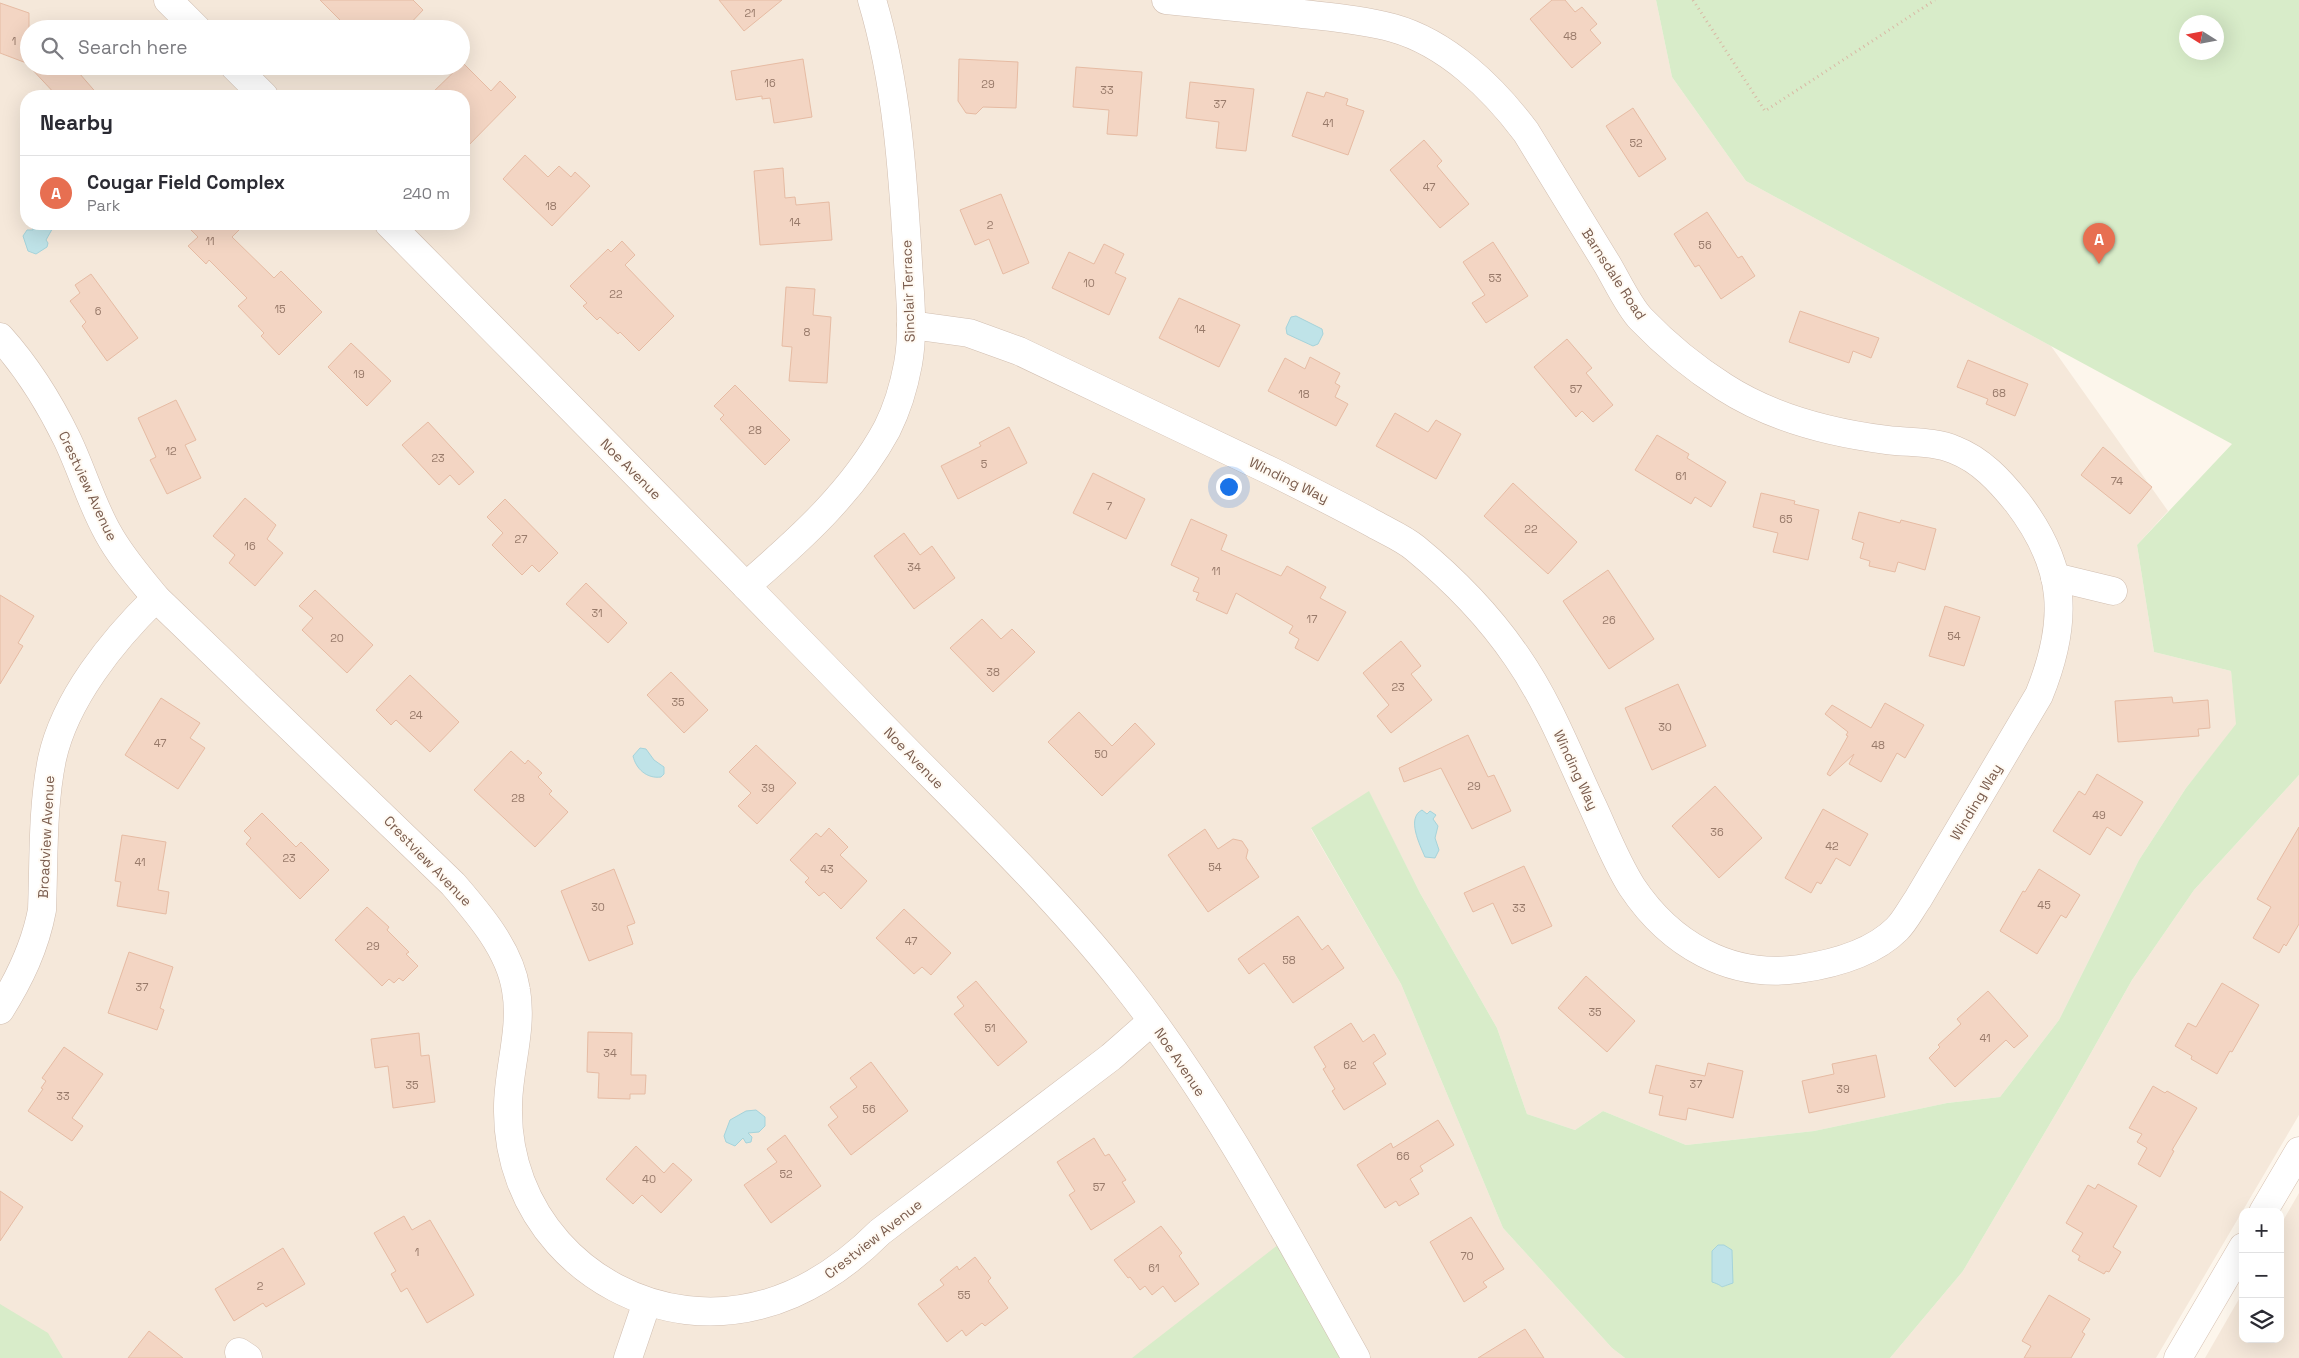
<!DOCTYPE html>
<html lang="en">
<head>
<meta charset="utf-8">
<style>
  :root { --surface:#fff; --page:#f2f2f3; --text:#2b2b33; --muted:#7c7c81; --line:#e1e1e2; --accent:#e76f51 }
  body { margin:0; font-family:"Space Grotesk",sans-serif; background:var(--page); color:var(--text) }
  .controls { position:absolute; right:15px; bottom:15px; display:grid; overflow:hidden; border-radius:10px; box-shadow:0 5px 20px #0002 }
  .controls button { width:45px; height:45px; display:grid; place-items:center; padding:0; border:0; border-bottom:1px solid var(--line); background:var(--surface); color:var(--text); font:25px sans-serif }
  .compass { position:absolute; left:2179px; top:15px; width:45px; height:45px; border-radius:50%; background:var(--surface); box-shadow:0 5px 20px #0002; rotate:281deg }
  .you { position:absolute; left:1228px; top:486px; width:18px; height:18px; margin:-12px; border:4px solid #fff; border-radius:50%; background:#1a73e8; box-shadow:0 0 0 8px #1a73e833 }
  .badge { display:grid; place-items:center; width:32px; height:32px; border-radius:50%; background:var(--accent); color:#fff; font-size:16px; font-weight:700 }
  .pin { position:absolute; translate:-50% -41px; filter:drop-shadow(0 1px 2px #0008) }
  .pin::after { content:''; position:absolute; top:26px; width:18px; height:15px; background:inherit; clip-path:polygon(0 0,100% 0,50% 100%) }
  .list { margin:0; padding:0; list-style:none }
  h2 { display:flex; justify-content:space-between; align-items:center; height:65px; margin:0; padding:0 20px; font-size:21px }
  h2 small { font-size:16px; font-weight:400; color:var(--muted) }
  .list li { display:grid; grid-template-columns:32px 1fr auto; gap:15px; align-items:center; box-sizing:border-box; height:75px; padding:0 20px; border-top:1px solid var(--line) }
  .list b { display:block; font-size:19px; white-space:nowrap }
  .list p { margin:0; font-size:16px; white-space:nowrap; color:var(--muted) }
  .list em { font-size:16px; font-style:normal; color:var(--muted) }
  .icon { flex:none; width:28px; height:28px; fill:none; stroke:currentColor; stroke-width:2; stroke-linecap:round; stroke-linejoin:round }
  .map { position:relative; flex:none; width:2299px; height:1358px; overflow:hidden }
  .search { position:absolute; background:var(--surface); box-shadow:0 5px 20px #0002; left:20px; top:20px; width:450px; height:55px; display:flex; align-items:center; gap:12px; box-sizing:border-box; padding:0 18px; border-radius:28px; color:var(--muted); font-size:19px }
  .panel { position:absolute; background:var(--surface); box-shadow:0 5px 20px #0002; left:20px; top:90px; width:450px; height:140px; border-radius:20px }
  .map>svg:first-child { display:block }
</style>
</head>
<body>
<div class="map">
<svg width="2299" height="1358" viewBox="0 0 2299 1358">
  <rect width="100%" height="100%" fill="#fdf6ec"/>
  <g fill="#f5e8da" fill-rule="evenodd">
    <path d="M0,0H1656L1672,77L1746,181L2051,346L2168,511L2137,545L2154,652L2231,671L2237,724L2186,788L2139,860L2059,1020L2000,1097L1947,1103L1814,1131L1686,1145L1603,1111L1575,1130L1527,1114L1497,1028L1420,893L1369,792L1311,829L1401,984L1503,1228L1612,1348L1625,1358H0ZM29,29H461V66H29ZM26,96H464V224H26Z"/>
    <path d="M2299,775V1115L2156,1358H1890L1963,1271L2074,1083L2132,980L2194,890Z"/>
    <path d="M2299,1193V1358H2205L2243,1292V1339H2280V1226Z"/>
  </g>
  <g fill="#d8ecc9" fill-rule="evenodd">
    <path d="M1656,0H2299V775L2194,890L2132,980L2074,1083L1963,1271L1890,1358H1625L1612,1348L1503,1228L1401,984L1311,828L1369,791L1420,893L1497,1028L1527,1114L1575,1130L1603,1111L1686,1145L1814,1131L1947,1103L2000,1097L2059,1020L2139,860L2186,788L2236,724L2231,671L2154,652L2137,545L2232,444L1746,181L1672,77ZM2186,22H2216V52H2186Z"/>
    <path d="M1283,1241L1355,1358H1132Z"/>
    <path d="M0,1304L48,1333L63,1358H0Z"/>
  </g>
  <g fill="#bfe3e8" stroke="#a5d3da">
    <path d="M32,224H55L46,240L48,243L47,247L36,254L28,251L23,236L27,230H33Z"/>
    <path d="M1296,316L1322,329L1323,334L1318,344L1313,346L1287,334L1286,328L1291,317Z"/>
    <path d="M640,748L646,749L654,760L664,767V774L661,777C647,779 636,769 633,756Z"/>
    <path d="M1422,810L1427,814L1430,811L1436,815L1433,819L1438,826L1435,838L1439,850L1435,858L1425,857C1420,845 1406,818 1422,810Z"/>
    <path d="M756,1110L765,1117V1126L759,1132L748,1133L752,1137L751,1142L746,1143L743,1138L735,1146L726,1142L724,1136L730,1120L746,1111Z"/>
    <path d="M1718,1245H1724L1732,1250L1733,1283C1715,1289 1728,1287 1712,1282V1251Z"/>
  </g>
  <g fill="#f3d5c3" stroke="#e6bba3">
    <path d="M320,0H413L423,10L405,29H349Z"/>
    <path d="M719,0H782L744,31Z"/>
    <path d="M1552,0H1565L1575,12L1582,7L1597,24L1590,30L1601,43L1572,68L1530,19Z"/>
    <path d="M0,3L29,13V64L0,53Z"/>
    <path d="M803,59L812,117L774,123L770,98L762,99V96L736,100L731,71Z"/>
    <path d="M959,59L1018,62L1016,108L983,107L976,114L966,113L958,101Z"/>
    <path d="M463,63L491,91L500,81L516,97L464,150V96H429Z"/>
    <path d="M29,66H73L99,96H57Z"/>
    <path d="M1076,67L1142,72L1137,136L1107,134L1109,110L1073,107Z"/>
    <path d="M1190,82L1254,89L1246,151L1216,148L1219,122L1186,118Z"/>
    <path d="M1307,92L1324,97L1326,92L1348,99L1346,105L1364,111L1348,155L1292,136Z"/>
    <path d="M1633,108L1666,159L1639,177L1606,126Z"/>
    <path d="M1424,140L1442,161L1437,166L1469,204L1440,228L1390,170Z"/>
    <path d="M525,155L548,177L559,166L571,177L575,172L590,186L552,226L503,179Z"/>
    <path d="M783,168L785,198L795,197L796,205L829,202L832,240L760,245L754,171Z"/>
    <path d="M1001,194L1029,263L1003,274L989,239L975,245L960,210Z"/>
    <path d="M1707,212L1738,258L1742,256L1755,276L1721,299L1699,265L1695,267L1674,234Z"/>
    <path d="M185,224H245L232,237L274,278L281,271L322,312L279,355L261,336L264,333L238,306L247,298L209,260L206,264L188,246L198,237Z"/>
    <path d="M622,241L635,255L625,265L674,316L639,351L620,332L618,334L600,317L597,320L583,306L587,303L570,286L608,249L611,252Z"/>
    <path d="M1493,242L1528,296L1486,323L1472,303L1485,295L1463,262Z"/>
    <path d="M1104,244L1124,254L1115,273L1126,278L1109,315L1052,288L1069,252L1094,264Z"/>
    <path d="M91,274L138,338L107,361L82,326L86,322L70,301L80,293L75,285Z"/>
    <path d="M786,287L815,289L813,315L831,317L827,383L789,381L792,347L782,346Z"/>
    <path d="M1179,298L1240,325L1219,367L1159,338Z"/>
    <path d="M1800,311L1879,338L1871,358L1853,351L1849,363L1789,342Z"/>
    <path d="M1567,339L1592,368L1586,373L1613,405L1593,422L1582,411L1576,417L1534,367Z"/>
    <path d="M351,343L391,381L367,406L328,367Z"/>
    <path d="M1310,357L1340,373L1335,383L1340,386L1335,397L1348,404L1336,426L1268,391L1285,358L1305,369Z"/>
    <path d="M1968,360L2028,384L2015,416L1986,404L1988,399L1957,387Z"/>
    <path d="M735,385L790,440L765,465L720,419L724,415L714,406Z"/>
    <path d="M176,400L196,440L185,445L201,478L167,494L150,460L156,457L138,418Z"/>
    <path d="M1395,413L1428,432L1436,420L1461,434L1436,479L1376,446Z"/>
    <path d="M428,422L474,472L459,485L450,475L439,485L402,445Z"/>
    <path d="M1009,427L1027,463L958,499L941,466L981,446L979,443Z"/>
    <path d="M1657,435L1689,454L1687,458L1726,482L1711,507L1695,497L1691,504L1635,470Z"/>
    <path d="M2103,447L2152,487L2130,514L2081,475Z"/>
    <path d="M1093,473L1145,499L1126,539L1073,513Z"/>
    <path d="M1513,483L1577,542L1548,574L1484,516Z"/>
    <path d="M1761,493L1795,501L1794,504L1819,510L1808,560L1773,552L1778,533L1753,527Z"/>
    <path d="M245,498L276,525L267,539L283,553L255,586L229,563L235,555L213,536Z"/>
    <path d="M505,499L558,553L539,572L532,565L522,575L492,545L503,533L487,517Z"/>
    <path d="M1859,512L1900,523L1901,520L1936,529L1925,570L1898,562L1895,572L1869,566L1870,561L1860,558L1864,543L1852,539Z"/>
    <path d="M1191,519L1227,535L1221,550L1281,576L1287,566L1326,587L1320,598L1346,612L1318,661L1295,648L1299,639L1289,633L1293,626L1236,593L1227,614L1196,600L1199,593L1193,591L1199,578L1171,565Z"/>
    <path d="M904,533L920,555L932,546L955,578L914,609L874,556Z"/>
    <path d="M1608,570L1654,639L1609,669L1563,601Z"/>
    <path d="M586,583L627,623L608,643L566,604Z"/>
    <path d="M315,590L373,645L347,673L302,630L313,618L299,606Z"/>
    <path d="M0,595L34,616L18,643L23,646L0,684Z"/>
    <path d="M1945,606L1980,617L1964,666L1929,656Z"/>
    <path d="M982,619L1001,639L1012,629L1035,652L993,692L950,648Z"/>
    <path d="M1401,641L1421,666L1411,674L1432,700L1391,733L1377,716L1389,705L1363,673Z"/>
    <path d="M671,672L708,710L684,733L647,695Z"/>
    <path d="M410,675L459,722L430,752L396,720L391,725L376,710Z"/>
    <path d="M1678,684L1706,746L1652,770L1625,708Z"/>
    <path d="M2172,697L2173,703L2208,700L2210,728L2198,729L2199,736L2118,742L2115,701Z"/>
    <path d="M161,698L200,723L190,738L205,748L178,789L125,755Z"/>
    <path d="M1885,703L1924,725L1905,758L1897,753L1881,782L1849,764L1854,754L1830,776L1827,774L1848,736L1846,735L1848,732L1825,714L1832,705L1871,728Z"/>
    <path d="M1079,712L1112,746L1135,723L1155,744L1102,796L1048,742Z"/>
    <path d="M1468,735L1488,777L1494,775L1511,811L1472,829L1441,768L1404,782L1399,768Z"/>
    <path d="M756,745L796,783L757,824L738,806L751,793L729,772Z"/>
    <path d="M511,751L525,764L528,760L542,773L538,777L552,791L549,794L568,812L535,847L474,790Z"/>
    <path d="M2097,774L2143,802L2121,836L2107,827L2090,855L2053,831L2079,791L2085,795Z"/>
    <path d="M1715,786L1762,838L1719,878L1672,826Z"/>
    <path d="M1823,809L1868,834L1850,866L1836,858L1821,884L1817,882L1811,893L1785,878Z"/>
    <path d="M262,813L296,847L301,842L329,870L300,899L246,844L251,838L244,831Z"/>
    <path d="M2299,827V924L2286,946L2284,944L2279,953L2253,938L2271,907L2257,899Z"/>
    <path d="M829,828L848,847L840,855L867,881L841,909L824,892L819,896L805,882L809,878L790,860L816,833L821,837Z"/>
    <path d="M1205,829L1218,849L1233,839L1242,841L1248,850L1246,858L1259,877L1208,912L1168,855Z"/>
    <path d="M122,835L166,842L158,890L169,892L166,914L117,906L121,882L115,881Z"/>
    <path d="M1524,866L1552,926L1512,944L1493,903L1473,912L1464,893Z"/>
    <path d="M614,869L635,923L627,926L633,944L589,961L561,891Z"/>
    <path d="M2039,869L2080,895L2066,918L2061,915L2037,954L2000,931L2023,891L2025,892Z"/>
    <path d="M367,907L389,927L387,930L409,952L406,954L418,966L403,981L399,978L394,983L389,979L382,986L335,940Z"/>
    <path d="M904,909L951,953L931,975L922,967L914,974L876,938Z"/>
    <path d="M1298,916L1322,950L1328,945L1344,968L1293,1003L1264,963L1249,974L1238,959Z"/>
    <path d="M129,952L173,967L160,1008L164,1010L157,1030L108,1013Z"/>
    <path d="M1586,976L1635,1021L1607,1052L1558,1008Z"/>
    <path d="M976,981L1027,1042L998,1066L954,1014L964,1006L957,997Z"/>
    <path d="M2222,983L2259,1005L2232,1052L2230,1051L2217,1074L2191,1059L2192,1056L2175,1046L2188,1023L2196,1027Z"/>
    <path d="M1988,991L2028,1036L2014,1048L2006,1040L1955,1087L1929,1058L1940,1047L1938,1045L1961,1024L1957,1019Z"/>
    <path d="M1351,1023L1363,1042L1374,1034L1386,1054L1373,1063L1386,1084L1344,1110L1332,1091L1335,1089L1323,1069L1326,1067L1314,1047Z"/>
    <path d="M588,1032L632,1033L631,1075H646L645,1094H630V1099L598,1098L599,1073L587,1072Z"/>
    <path d="M419,1033L421,1056L429,1055L435,1102L393,1108L388,1066L375,1068L371,1039Z"/>
    <path d="M64,1047L103,1074L72,1118L83,1126L72,1141L28,1111L43,1089L41,1088L46,1081L42,1078Z"/>
    <path d="M1876,1055L1885,1097L1809,1113L1802,1081L1834,1074L1832,1064Z"/>
    <path d="M871,1062L908,1111L851,1155L828,1125L838,1117L830,1107L857,1087L850,1078Z"/>
    <path d="M1708,1063L1743,1071L1733,1118L1688,1108L1686,1120L1659,1115L1663,1096L1649,1093L1656,1065L1705,1076Z"/>
    <path d="M2153,1086L2165,1093L2167,1091L2197,1108L2172,1150L2174,1151L2160,1177L2138,1164L2147,1148L2137,1142L2142,1134L2129,1128Z"/>
    <path d="M1438,1120L1454,1145L1420,1166L1423,1171L1410,1179L1419,1194L1399,1206L1396,1201L1385,1208L1357,1165L1391,1143L1393,1148Z"/>
    <path d="M785,1135L821,1186L771,1223L744,1185L777,1162L767,1149Z"/>
    <path d="M1094,1138L1105,1156L1109,1154L1126,1180L1122,1182L1135,1202L1091,1230L1069,1195L1075,1191L1057,1162Z"/>
    <path d="M636,1146L664,1173L673,1163L692,1180L661,1213L642,1195L633,1204L606,1179Z"/>
    <path d="M2098,1184L2137,1206L2113,1247L2121,1252L2109,1272L2106,1271L2104,1274L2078,1260L2080,1256L2072,1251L2083,1233L2066,1223L2088,1185L2095,1189Z"/>
    <path d="M0,1191L23,1207L0,1241Z"/>
    <path d="M404,1216L412,1230L430,1220L474,1295L427,1323L407,1288L401,1292L391,1274L396,1271L374,1233Z"/>
    <path d="M1471,1217L1504,1269L1483,1282L1487,1287L1464,1302L1430,1242Z"/>
    <path d="M1161,1226L1182,1253L1179,1256L1199,1284L1175,1302L1163,1286L1152,1295L1145,1286L1140,1290L1130,1277L1128,1278L1114,1260Z"/>
    <path d="M283,1248L305,1284L266,1307L263,1303L234,1321L215,1289Z"/>
    <path d="M975,1257L991,1278L988,1281L1008,1308L985,1326L982,1323L966,1336L962,1330L947,1342L918,1304L944,1285L940,1280L957,1266L959,1270Z"/>
    <path d="M2049,1295L2090,1319L2082,1332L2085,1334L2071,1358H2024L2031,1346L2022,1341Z"/>
    <path d="M1525,1329L1544,1358H1478Z"/>
    <path d="M149,1331L183,1358H128Z"/>
  </g>
  <g fill="none" stroke-linecap="round" stroke-linejoin="round">
    <defs>
      <g id="street">
        <path d="M168,0L197,29"/>
        <path d="M234,66L264,96"/>
        <path d="M389,224C548,385 707,545 864,707C951,797 1044,883 1122,981C1213,1095 1285,1231 1356,1358"/>
        <path d="M911,325L969,333L1019,351C1104,391 1188,432 1273,472C1307,489 1341,506 1374,524C1388,532 1403,538 1415,548C1454,580 1489,616 1517,657C1549,703 1569,756 1593,807C1605,833 1616,862 1632,887C1670,944 1730,979 1799,969C1833,964 1872,954 1897,929C1905,921 1911,909 1918,899L2039,695C2069,621 2067,567 2017,502C2000,481 1981,460 1955,450C1934,441 1910,443 1887,440C1832,433 1772,418 1724,387C1694,368 1666,345 1641,319C1629,307 1616,279 1607,264C1580,220 1553,176 1526,132C1493,88 1447,43 1393,28C1361,19 1327,17 1295,13C1252,9 1209,4 1166,0"/>
        <path d="M0,337C27,367 49,402 67,439C82,470 91,503 108,533C121,557 139,577 156,598L453,884C479,914 510,950 516,990C523,1029 508,1069 508,1107C506,1212 585,1297 686,1310C763,1319 828,1284 880,1232L1111,1057L1152,1021"/>
        <path d="M2055,577L2113,591"/>
        <path d="M746,586C800,539 853,492 887,429C897,409 904,386 908,364C914,331 910,296 908,262C903,175 897,83 872,0"/>
        <path d="M0,1010C20,978 35,947 42,910C44,860 42,808 52,759C65,699 113,640 156,598"/>
        <path d="M239,1352L248,1358"/>
        <path d="M628,1358L647,1302"/>
      </g>
      <g id="secondary">
        <path d="M2263,1212L2299,1151"/>
        <path d="M2178,1358L2243,1247"/>
      </g>
    </defs>
    <use href="#street" stroke="#d1beb0" stroke-width="29"/>
    <use href="#secondary" stroke="#d6c0b0" stroke-width="29"/>
    <path stroke="#d9b8a5" stroke-width="3" stroke-dasharray="1 4" stroke-linecap="butt" d="M1693,0L1765,111L1935,0"/>
    <use href="#street" stroke="#fff" stroke-width="28"/>
    <use href="#secondary" stroke="#fff" stroke-width="28"/>
  </g>
  <g text-anchor="middle" stroke-width="4" stroke-linejoin="round" paint-order="stroke">
    <g font-size="11" fill="#987a6a">
      <text x="750" y="17">21</text>
      <text x="1570" y="40">48</text>
      <text x="14" y="45">1</text>
      <text x="770" y="87">16</text>
      <text x="988" y="88">29</text>
      <text x="1107" y="94">33</text>
      <text x="1220" y="108">37</text>
      <text x="1328" y="127">41</text>
      <text x="1636" y="147">52</text>
      <text x="1429" y="191">47</text>
      <text x="551" y="210">18</text>
      <text x="795" y="226">14</text>
      <text x="990" y="229">2</text>
      <text x="210" y="245">11</text>
      <text x="1705" y="249">56</text>
      <text x="1495" y="282">53</text>
      <text x="1089" y="287">10</text>
      <text x="616" y="298">22</text>
      <text x="280" y="313">15</text>
      <text x="98" y="315">6</text>
      <text x="1200" y="333">14</text>
      <text x="807" y="336">8</text>
      <text x="359" y="378">19</text>
      <text x="1576" y="393">57</text>
      <text x="1999" y="397">68</text>
      <text x="1304" y="398">18</text>
      <text x="755" y="434">28</text>
      <text x="171" y="455">12</text>
      <text x="438" y="462">23</text>
      <text x="984" y="468">5</text>
      <text x="1681" y="480">61</text>
      <text x="2117" y="485">74</text>
      <text x="1109" y="510">7</text>
      <text x="1786" y="523">65</text>
      <text x="1531" y="533">22</text>
      <text x="521" y="543">27</text>
      <text x="250" y="550">16</text>
      <text x="914" y="571">34</text>
      <text x="1216" y="575">11</text>
      <text x="597" y="617">31</text>
      <text x="1312" y="623">17</text>
      <text x="1609" y="624">26</text>
      <text x="1954" y="640">54</text>
      <text x="337" y="642">20</text>
      <text x="993" y="676">38</text>
      <text x="1398" y="691">23</text>
      <text x="678" y="706">35</text>
      <text x="416" y="719">24</text>
      <text x="1665" y="731">30</text>
      <text x="160" y="747">47</text>
      <text x="1878" y="749">48</text>
      <text x="1101" y="758">50</text>
      <text x="1474" y="790">29</text>
      <text x="768" y="792">39</text>
      <text x="518" y="802">28</text>
      <text x="2099" y="819">49</text>
      <text x="1717" y="836">36</text>
      <text x="1832" y="850">42</text>
      <text x="289" y="862">23</text>
      <text x="140" y="866">41</text>
      <text x="1215" y="871">54</text>
      <text x="827" y="873">43</text>
      <text x="2044" y="909">45</text>
      <text x="598" y="911">30</text>
      <text x="1519" y="912">33</text>
      <text x="911" y="945">47</text>
      <text x="373" y="950">29</text>
      <text x="1289" y="964">58</text>
      <text x="142" y="991">37</text>
      <text x="1595" y="1016">35</text>
      <text x="990" y="1032">51</text>
      <text x="1985" y="1042">41</text>
      <text x="610" y="1057">34</text>
      <text x="1350" y="1069">62</text>
      <text x="1696" y="1088">37</text>
      <text x="412" y="1089">35</text>
      <text x="1843" y="1093">39</text>
      <text x="63" y="1100">33</text>
      <text x="869" y="1113">56</text>
      <text x="1403" y="1160">66</text>
      <text x="786" y="1178">52</text>
      <text x="649" y="1183">40</text>
      <text x="1099" y="1191">57</text>
      <text x="417" y="1256">1</text>
      <text x="1467" y="1260">70</text>
      <text x="1154" y="1272">61</text>
      <text x="260" y="1290">2</text>
      <text x="964" y="1299">55</text>
    </g>
    <g font-size="14" fill="#7a5c4d" stroke="#fffaf3">
      <text transform="translate(1614 274) rotate(57)" y="5">Barnsdale Road</text>
      <text transform="translate(908 291) rotate(-92)" y="5">Sinclair Terrace</text>
      <text transform="translate(631 469) rotate(45)" y="5">Noe Avenue</text>
      <text transform="translate(1289 480) rotate(26)" y="5">Winding Way</text>
      <text transform="translate(88 486) rotate(65)" y="5">Crestview Avenue</text>
      <text transform="translate(914 758) rotate(46)" y="5">Noe Avenue</text>
      <text transform="translate(1576 770) rotate(65)" y="5">Winding Way</text>
      <text transform="translate(1976 802) rotate(-59)" y="5">Winding Way</text>
      <text transform="translate(46 837) rotate(-87)" y="5">Broadview Avenue</text>
      <text transform="translate(428 861) rotate(46)" y="5">Crestview Avenue</text>
      <text transform="translate(1180 1062) rotate(56)" y="5">Noe Avenue</text>
      <text transform="translate(873 1239) rotate(-38)" y="5">Crestview Avenue</text>
    </g>
  </g>
</svg>
<div class="controls">
<button>+</button>
<button>−</button>
<button><svg class="icon" aria-label="layers" viewBox="0 0 24 24"><path d="M12 4l9 5-9 5-9-5zM3 14l9 5 9-5"/></svg></button>
</div>
<svg class="compass" viewBox="-18 -18 36 36"><path d="M0-13l5 13h-10z" fill="#e53935"/><path d="M0 13l5-13h-10z" fill="#7c7c81"/></svg>
<div class="you"></div>
<div class="pin badge" style="left:2099px;top:264px">A</div>
<div class="search"><svg class="icon" aria-label="search" viewBox="0 0 24 24"><circle cx="10" cy="10" r="6"/><path d="M15 15l6 6"/></svg>Search here</div>
<section class="panel">
<h2>Nearby<small></small></h2>
<ul class="list">
<li><span class="badge">A</span><div><b>Cougar Field Complex</b><p>Park</p></div><em>240 m</em></li>
</ul>
</section>
</div>
</body>
</html>
